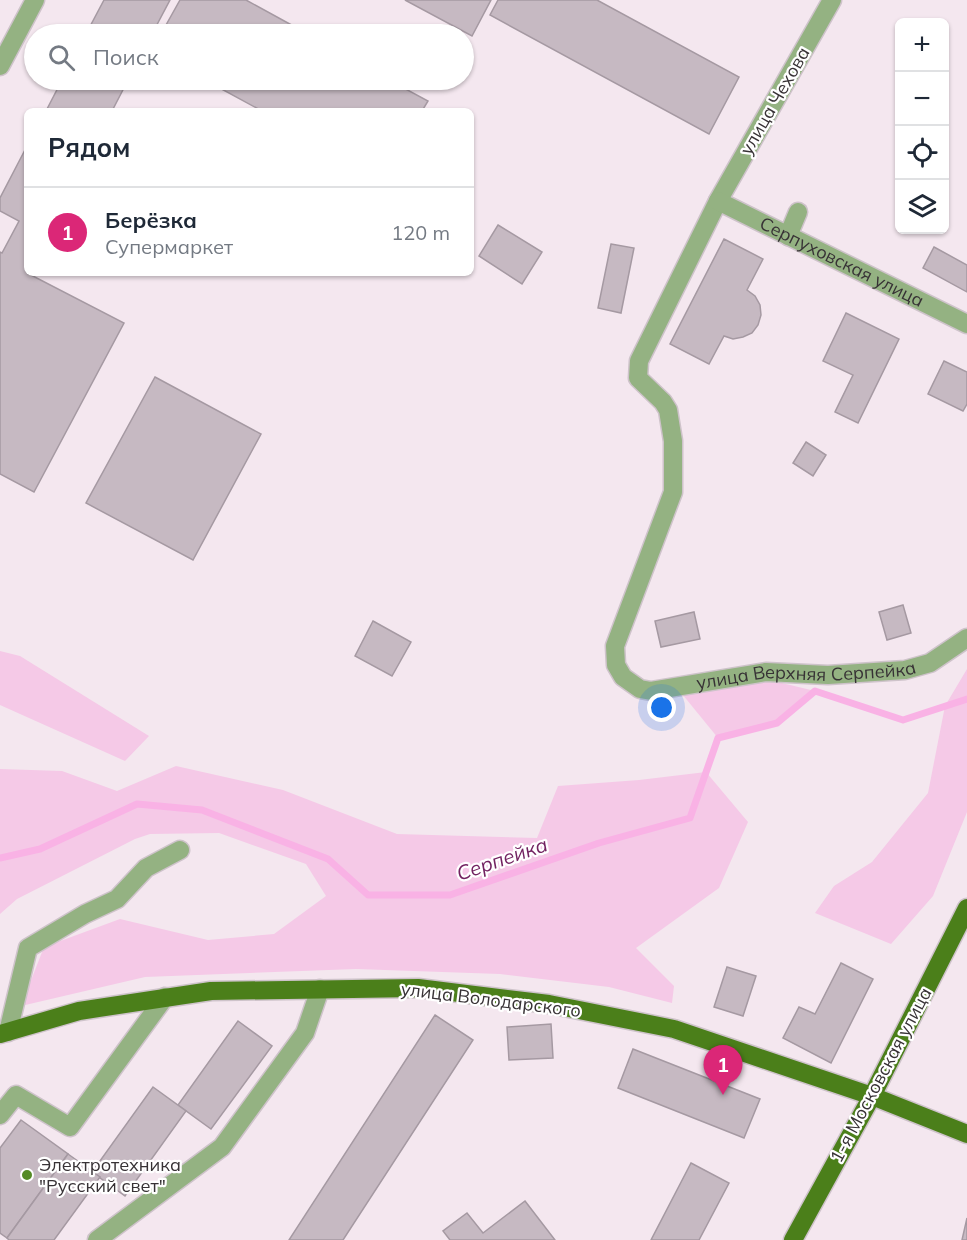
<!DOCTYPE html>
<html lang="ru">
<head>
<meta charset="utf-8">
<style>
  :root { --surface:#fff; --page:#f2f2f3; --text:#1f2937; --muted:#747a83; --line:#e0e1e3; --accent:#db2777 }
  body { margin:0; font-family:Mulish,sans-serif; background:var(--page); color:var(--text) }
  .controls { position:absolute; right:18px; top:18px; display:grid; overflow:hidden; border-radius:9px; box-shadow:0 2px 4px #0004 }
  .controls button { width:54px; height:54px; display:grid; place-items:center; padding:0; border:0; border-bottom:2px solid var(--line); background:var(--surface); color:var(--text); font:30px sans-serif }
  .you { position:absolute; left:662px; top:708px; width:21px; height:21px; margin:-15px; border:4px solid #fff; border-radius:50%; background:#1a73e8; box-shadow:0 0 0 9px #1a73e833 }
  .badge { display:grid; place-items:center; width:39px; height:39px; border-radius:50%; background:var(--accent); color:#fff; font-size:20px; font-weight:700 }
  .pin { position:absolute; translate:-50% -50px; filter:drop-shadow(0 2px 3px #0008) }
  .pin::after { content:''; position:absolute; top:32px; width:21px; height:18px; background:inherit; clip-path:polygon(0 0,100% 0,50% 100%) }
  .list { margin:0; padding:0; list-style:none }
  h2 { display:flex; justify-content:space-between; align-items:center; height:78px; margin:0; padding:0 24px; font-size:26px }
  h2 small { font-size:20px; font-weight:400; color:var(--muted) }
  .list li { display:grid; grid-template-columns:39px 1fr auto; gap:18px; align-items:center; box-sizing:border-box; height:90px; padding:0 24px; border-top:2px solid var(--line) }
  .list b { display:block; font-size:22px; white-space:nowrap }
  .list p { margin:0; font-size:20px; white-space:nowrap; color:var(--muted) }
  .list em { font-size:20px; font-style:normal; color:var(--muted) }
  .icon { flex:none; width:33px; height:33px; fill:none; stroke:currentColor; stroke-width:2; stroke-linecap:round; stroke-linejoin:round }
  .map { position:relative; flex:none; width:967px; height:1240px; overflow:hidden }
  .search { position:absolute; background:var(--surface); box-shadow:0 2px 4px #0004; left:24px; top:24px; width:450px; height:66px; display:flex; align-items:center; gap:15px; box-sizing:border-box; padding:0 21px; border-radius:33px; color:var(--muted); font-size:22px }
  .panel { position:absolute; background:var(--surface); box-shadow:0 2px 4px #0004; left:24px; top:108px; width:450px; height:168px; border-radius:9px }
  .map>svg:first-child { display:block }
</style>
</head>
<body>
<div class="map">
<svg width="967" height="1240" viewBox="0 0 967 1240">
  <rect width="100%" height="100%" fill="#f4e7ef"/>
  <g fill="#f5c9e7">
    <path d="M0,651L20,656L149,736L125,761L0,705Z"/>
    <path d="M967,669V812L933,896L891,944L815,913L834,886L872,862L928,793L945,706Z"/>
    <path d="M757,677L815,691L777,723L718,738L678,689Z"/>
    <path d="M176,766L283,790L397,834L537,838L558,786L639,780L706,772L748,822L719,888L636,948L674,986L672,1003L609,987L500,974L356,969L145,977L21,1006L44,947L120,919L208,940L274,934L326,896L306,864L219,833L150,834L135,839L17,899L0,914V769L62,771L117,791Z"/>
  </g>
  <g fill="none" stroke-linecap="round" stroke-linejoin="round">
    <path stroke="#f9b2e5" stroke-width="7" d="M0,858L40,849L137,804L202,810L328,859L368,895H450L599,843L690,818L718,738L777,723L815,691L903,720L967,699"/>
  </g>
  <g fill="#c6b9c2" stroke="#a599a2" stroke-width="1.5">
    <path d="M104,0H170L152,34H86Z"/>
    <path d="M180,0H246L308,34H161Z"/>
    <path d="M405,0H491L472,36Z"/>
    <path d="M498,0H597L739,77L709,134L490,15Z"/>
    <path d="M62,80H128L112,111H46Z"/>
    <path d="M205,80H389L428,101L422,111H262Z"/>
    <path d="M27,146V273L124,323L34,492L0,474V252L2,253L19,221L0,211V198Z"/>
    <path d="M498,225L542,252L522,284L479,256Z"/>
    <path d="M724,239L763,259L747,290L755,296L760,305L761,315L758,325L752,333L743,337L733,339L724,336L709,364L670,344Z"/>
    <path d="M611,244L634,248L621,313L598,308Z"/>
    <path d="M934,247L967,265V292L923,268Z"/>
    <path d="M846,313L899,339L858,423L835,412L853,375L823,361Z"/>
    <path d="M944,361L967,372V404L963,411L928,394Z"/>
    <path d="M155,377L261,434L193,560L86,503Z"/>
    <path d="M806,442L826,455L813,476L793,463Z"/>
    <path d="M903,605L911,633L887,640L879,612Z"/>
    <path d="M694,612L700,639L661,647L655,621Z"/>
    <path d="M373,621L411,642L392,676L355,656Z"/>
    <path d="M841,963L873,979L831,1063L783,1038L799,1007L815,1014Z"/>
    <path d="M727,967L756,976L743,1016L714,1007Z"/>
    <path d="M435,1015L473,1040L343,1240H289Z"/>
    <path d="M238,1021L272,1046L211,1129L178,1105Z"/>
    <path d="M551,1024L553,1058L509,1060L507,1027Z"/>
    <path d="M633,1049L760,1099L744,1138L618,1088Z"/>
    <path d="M153,1087L186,1111L125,1196L92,1172Z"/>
    <path d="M21,1120L68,1154L7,1238L0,1233V1148Z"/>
    <path d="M68,1154L100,1177L54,1240H9L7,1238Z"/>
    <path d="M691,1163L729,1183L699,1240H651Z"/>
    <path d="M525,1201L555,1240H450L443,1231L467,1213L483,1233Z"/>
    <path d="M967,1218V1240H962Z"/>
  </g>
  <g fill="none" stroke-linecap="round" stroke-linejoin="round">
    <defs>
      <g id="minor">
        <path id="s1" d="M832,0L718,201L639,361L638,378L663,402L668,410L673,441V492L615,646L616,665L623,677L640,689L651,691L766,672L828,675L905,670L930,663L967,638"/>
        <path d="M0,66L35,0"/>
        <path id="s2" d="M718,201L967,324"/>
        <path d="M788,236L798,212"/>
        <path d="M8,1032L28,948L85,914L117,899L146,868L180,850"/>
        <path d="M0,1115L16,1095L70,1127L165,997"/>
        <path d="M97,1240L222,1147L305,1033L320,989"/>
      </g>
      <g id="major">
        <path d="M0,1034L79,1011L211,991L418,988L549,1004L674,1029L872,1096L967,1134"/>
        <path d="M793,1240L872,1096L967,908"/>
      </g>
    </defs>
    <use href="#minor" stroke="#cec3ca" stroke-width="21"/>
    <use href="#major" stroke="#cec3ca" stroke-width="21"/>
    <use href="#minor" stroke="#94b282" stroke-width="18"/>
    <use href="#major" stroke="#4b7f1a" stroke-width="18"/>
  </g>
  <circle fill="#548a24" stroke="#fff" stroke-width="2" cx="27" cy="1175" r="6"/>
  <g text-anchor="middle" stroke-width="4.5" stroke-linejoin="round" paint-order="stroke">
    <g font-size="18" fill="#373235" stroke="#fff">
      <text transform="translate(775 101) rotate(-60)" y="6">улица Чехова</text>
      <text dy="6" stroke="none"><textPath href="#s2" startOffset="138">Серпуховская улица</textPath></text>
      <text dy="6" stroke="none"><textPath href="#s1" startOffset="939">улица Верхняя Серпейка</textPath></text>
      <text transform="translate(491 1000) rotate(7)" y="6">улица Володарского</text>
      <text transform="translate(881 1075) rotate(-62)" y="6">1-я Московская улица</text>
    </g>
    <g font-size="18" fill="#373235" stroke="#fff" text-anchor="start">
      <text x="39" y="1171">Электротехника<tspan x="39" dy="21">"Русский свет"</tspan></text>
    </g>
    <g font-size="20" font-style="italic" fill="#722261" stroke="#fff">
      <text transform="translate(502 859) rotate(-19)" y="7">Серпейка</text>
    </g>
  </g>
</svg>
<div class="controls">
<button>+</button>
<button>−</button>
<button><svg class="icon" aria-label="locate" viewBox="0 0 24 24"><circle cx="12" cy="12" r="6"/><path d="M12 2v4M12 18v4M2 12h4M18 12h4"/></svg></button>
<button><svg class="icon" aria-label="layers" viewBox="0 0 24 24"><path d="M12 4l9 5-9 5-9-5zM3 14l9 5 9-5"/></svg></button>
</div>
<div class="you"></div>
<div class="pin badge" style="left:723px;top:1095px">1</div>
<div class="search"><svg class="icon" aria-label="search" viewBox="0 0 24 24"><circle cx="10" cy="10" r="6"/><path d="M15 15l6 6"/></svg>Поиск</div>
<section class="panel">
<h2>Рядом<small></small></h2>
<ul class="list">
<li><span class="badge">1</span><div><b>Берёзка</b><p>Супермаркет</p></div><em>120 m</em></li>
</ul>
</section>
</div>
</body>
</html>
